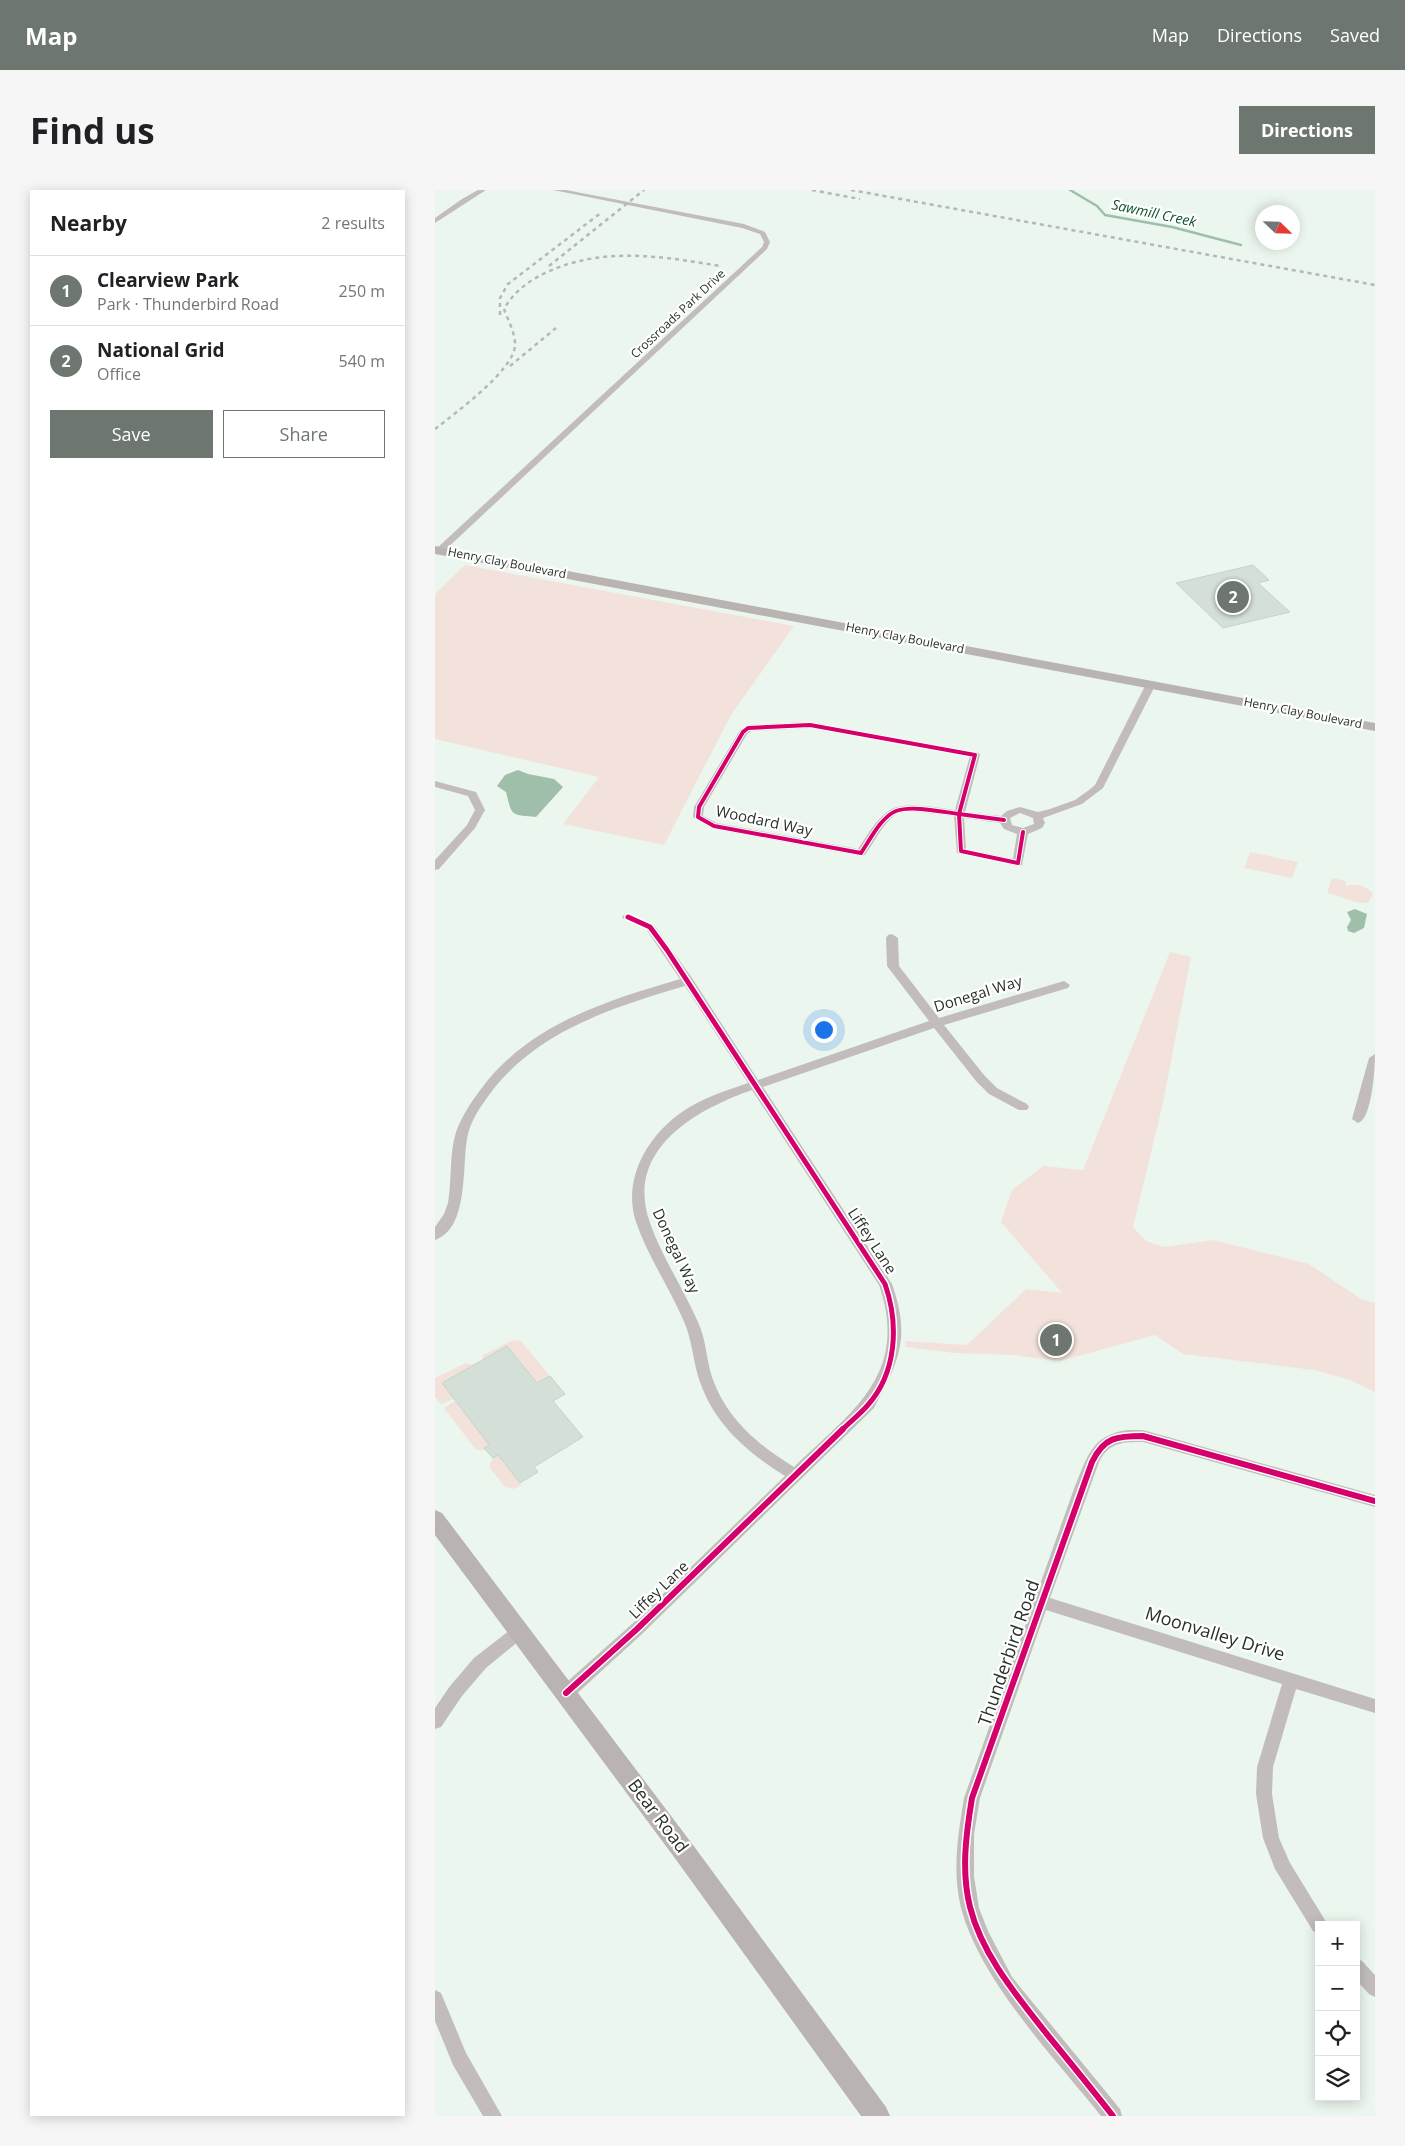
<!DOCTYPE html>
<html lang="en">
<head>
<meta charset="utf-8">
<style>
  :root { --surface:#fff; --page:#f6f6f6; --text:#202124; --muted:#757577; --line:#e0e0e0; --accent:#6d766f }
  body { margin:0; font-family:"Open Sans",sans-serif; background:var(--page); color:var(--text) }
  .controls { position:absolute; right:15px; bottom:15px; display:grid; overflow:hidden; border-radius:0px; box-shadow:0 2px 12px #0003 }
  .controls button { width:45px; height:45px; display:grid; place-items:center; padding:0; border:0; border-bottom:1px solid var(--line); background:var(--surface); color:var(--text); font:25px sans-serif }
  .compass { position:absolute; left:820px; top:15px; width:45px; height:45px; border-radius:50%; background:var(--surface); box-shadow:0 2px 12px #0003; rotate:113deg }
  .you { position:absolute; left:388px; top:839px; width:18px; height:18px; margin:-12px; border:4px solid #fff; border-radius:50%; background:#1a73e8; box-shadow:0 0 0 8px #1a73e833 }
  .badge { display:grid; place-items:center; width:32px; height:32px; border-radius:50%; background:var(--accent); color:#fff; font-size:16px; font-weight:700 }
  .pin { position:absolute; translate:-50% -50%; border:2px solid #fff; box-shadow:0 1px 5px #0006 }
  .list { margin:0; padding:0; list-style:none }
  h2 { display:flex; justify-content:space-between; align-items:center; height:65px; margin:0; padding:0 20px; font-size:21px }
  h2 small { font-size:16px; font-weight:400; color:var(--muted) }
  .list li { display:grid; grid-template-columns:32px 1fr auto; gap:15px; align-items:center; box-sizing:border-box; height:70px; padding:0 20px; border-top:1px solid var(--line) }
  .list b { display:block; font-size:19px; white-space:nowrap }
  .list p { margin:0; font-size:16px; white-space:nowrap; color:var(--muted) }
  .list em { font-size:16px; font-style:normal; color:var(--muted) }
  .actions { display:flex; gap:10px; padding:15px 20px }
  .actions a { flex:1; padding:11px 0; border:1px solid var(--accent); border-radius:0px; text-align:center; font-size:18px; color:var(--accent) }
  .actions .main { background:var(--accent); color:#fff }
  .icon { flex:none; width:28px; height:28px; fill:none; stroke:currentColor; stroke-width:2; stroke-linecap:round; stroke-linejoin:round }
  .map { position:relative; flex:none; width:940px; height:1926px; overflow:hidden; border-radius:0px }
  header { display:flex; align-items:center; gap:30px; box-sizing:border-box; height:70px; padding:0 25px; background:var(--accent); color:#fff }
  header strong { font-size:24px }
  nav { display:flex; gap:28px; margin-inline-start:auto; font-size:18px }
  .intro { display:flex; align-items:center; justify-content:space-between; box-sizing:border-box; height:120px; padding:0 30px }
  h1 { margin:0; font-size:35px }
  .button { padding:12px 22px; border-radius:0px; background:var(--accent); color:#fff; font-size:18px; font-weight:700 }
  main { display:flex; gap:30px; padding:0 30px }
  aside { flex:1; background:var(--surface); border-radius:0px; box-shadow:0 2px 12px #0003 }
  .map>svg:first-child { display:block }
</style>
</head>
<body>
<header>
<strong>Map</strong>
<nav><a>Map</a><a>Directions</a><a>Saved</a></nav>
</header>
<div class="intro"><h1>Find us</h1><a class="button">Directions</a></div>
<main>
<aside>
<h2>Nearby<small>2 results</small></h2>
<ul class="list">
<li><span class="badge">1</span><div><b>Clearview Park</b><p>Park · Thunderbird Road</p></div><em>250 m</em></li>
<li><span class="badge">2</span><div><b>National Grid</b><p>Office</p></div><em>540 m</em></li>
</ul>
<div class="actions"><a class="main">Save</a><a>Share</a></div>
</aside>
<div class="map">
<svg width="940" height="1926" viewBox="0 0 940 1926">
  <rect width="100%" height="100%" fill="#ebf7ee"/>
  <g fill="#f3e2db">
    <path d="M30,375L359,436L296,525L229,655L128,634L164,587L0,549V404Z"/>
    <path d="M815,662L863,672L857,688L809,678Z"/>
    <path d="M897,688L911,691V696C922,693 931,695 938,704L933,713C918,714 907,706 892,703Z"/>
    <path d="M735,762L756,767L728,913L698,1037L711,1051L729,1057L778,1050L874,1074L926,1109L940,1113V1202L915,1190L879,1180L748,1164L720,1145L625,1171L578,1165L519,1163L470,1157L471,1151L532,1155L591,1099L627,1103L566,1032L577,1000L608,976L648,980Z"/>
    <path d="M78,1150L86,1151L115,1186L102,1193L47,1170L48,1165Z"/>
    <path d="M31,1173L38,1175L7,1193L19,1209L6,1214L0,1207V1188Z"/>
    <path d="M20,1211L54,1255L50,1257L51,1260H41L9,1218Z"/>
    <path d="M63,1265L86,1295L79,1299L70,1297L54,1277L58,1268Z"/>
  </g>
  <g fill="#a0bfaa">
    <path d="M83,580L93,584L119,589L128,597L101,627C75,625 77,626 71,602L62,596L70,585Z"/>
    <path d="M920,719L932,724L929,738L919,743L913,741L912,737L916,730L912,722Z"/>
  </g>
  <g fill="none" stroke-linecap="round" stroke-linejoin="round">
    <path stroke="#a0bfaa" stroke-width="2.5" d="M635,0L662,16L670,25L737,37L806,55"/>
  </g>
  <g fill="#d4dfd7" stroke="#c7d2ca">
    <path d="M818,375L834,390L823,393L855,422L788,438L741,393Z"/>
    <path d="M72,1156L102,1193L115,1186L130,1204L118,1211L148,1247L99,1277L103,1282L85,1293L63,1265L58,1268L49,1258L54,1255L7,1193Z"/>
  </g>
  <g fill="none" stroke-linecap="round" stroke-linejoin="round">
    <g fill="#c2bdbc" fill-rule="evenodd">
      <path d="M43,0H51L0,33V28L27,9Z"/>
      <path d="M118,0H131L309,34L330,42L335,52L332,59L7,363H1V359L327,57L329,52L325,44L307,38Z"/>
      <path d="M716,491L721,494L668,598L647,614L608,628L610,633L607,638L593,644L587,675L583,676L522,663L519,626C506,625 477,619 464,623C451,628 438,654 430,665L426,666L279,639L258,627L259,617L305,540L313,535L375,532L544,563L545,565L530,622L566,626L572,621L585,617L603,622L615,619L640,610L654,600L660,595L711,494ZM375,538L535,566L520,620C504,618 469,611 455,620C441,629 432,646 423,659L282,633L268,626L269,617L312,544L316,541ZM585,623L598,628L599,634L588,638L577,635L575,628ZM529,628L565,633L569,639L582,644L578,669L531,659Z"/>
      <path d="M0,591L41,602L50,620L40,638L4,679L0,680V670L32,635L40,620L33,606L0,597Z"/>
      <path d="M193,724L219,735L257,788L323,890L494,831L452,776L451,748L453,745L457,744L463,748L464,776L504,828L629,791L635,795L633,798L509,835L549,885L562,898L592,914L594,917L592,920H584L554,904L541,891L499,838L328,897L457,1094C476,1148 464,1171 439,1218L207,1444L137,1508L131,1510L125,1508L123,1503L125,1498L197,1434L350,1286C310,1261 277,1232 263,1186C258,1169 257,1151 250,1134C236,1100 213,1067 201,1032C187,990 212,946 247,922C267,908 290,901 313,893L250,796C172,819 93,844 47,915C40,925 34,937 32,949C27,976 34,1039 0,1050V1037L9,1024L13,1013C17,990 14,965 21,942C27,926 36,912 46,899C94,834 171,811 245,789L211,739L189,729L187,727L189,725ZM317,900L444,1095C475,1185 416,1222 359,1277C323,1255 291,1228 277,1187C271,1168 271,1149 263,1132C248,1098 227,1067 215,1033C189,960 260,920 317,900Z"/>
      <path d="M940,864C940,878 937,929 923,933L917,929L934,868Z"/>
      <path d="M693,1240H708L940,1305V1317L708,1252C688,1252 674,1252 664,1272L615,1408L940,1509V1523L861,1499L838,1577L837,1604L844,1648L855,1673L893,1735H884V1744L878,1741L840,1679L828,1648L821,1604L822,1577L847,1494L611,1420L545,1608L539,1644V1686L544,1718L553,1741L577,1787L685,1919L687,1926H666C619,1867 546,1792 526,1718C517,1682 523,1644 529,1608L640,1296C653,1266 656,1245 693,1240Z"/>
      <path d="M85,1434L90,1436L93,1441L90,1446L51,1478L27,1506L6,1537L0,1539V1518L15,1496L39,1468L80,1436Z"/>
      <path d="M921,1768L927,1771L940,1785V1807L934,1804L921,1790Z"/>
      <path d="M0,1800L6,1803L31,1863L67,1926H48L18,1875L0,1831Z"/>
    </g>
    <g fill="#b9b3b1" fill-rule="evenodd">
      <path d="M0,356L940,533V541L0,364Z"/>
      <path d="M0,1320L7,1323L258,1655L451,1917L455,1926H426L242,1671L0,1345Z"/>
    </g>
    <g stroke="#b5b8b3" stroke-width="2.5" stroke-dasharray="4 4" stroke-linecap="butt">
      <path d="M377,0L425,9"/>
      <path d="M416,0L940,95"/>
      <path d="M114,76L209,0"/>
      <path d="M65,125V108L73,94L167,22"/>
      <path d="M75,176L121,138"/>
      <path d="M0,239C19,224 78,181 80,156C81,145 73,130 69,119C78,103 92,92 108,84C165,56 225,66 285,76"/>
    </g>
    <defs>
      <g id="cycleway-far2">
        <path d="M375,535L540,565L524,624C508,622 477,615 461,621C446,627 435,650 426,663L279,636L263,627L264,617L308,542L313,538Z"/>
        <path d="M524,624L569,630"/>
        <path d="M524,624L526,661L583,673L588,642"/>
      </g>
      <path id="cycleway-far1" d="M193,727L215,737L232,760L450,1094C464,1134 462,1183 432,1216C425,1224 415,1232 407,1240"/>
      <g id="cycleway">
        <path d="M131,1503L202,1439L408,1239"/>
        <path d="M678,1926C656,1898 634,1871 611,1843C582,1806 547,1765 535,1717C526,1681 531,1644 537,1608L657,1272C669,1247 682,1246 708,1246L940,1311"/>
      </g>
    </defs>
    <use href="#cycleway-far2" stroke="#fff" stroke-width="6"/>
    <use href="#cycleway-far1" stroke="#fff" stroke-width="8"/>
    <use href="#cycleway" stroke="#fff" stroke-width="9"/>
    <use href="#cycleway-far2" stroke="#d6006c" stroke-width="4"/>
    <use href="#cycleway-far1" stroke="#d6006c" stroke-width="5"/>
    <use href="#cycleway" stroke="#d6006c" stroke-width="6"/>
  </g>
  <g text-anchor="middle" stroke-width="4.5" stroke-linejoin="round" paint-order="stroke">
    <g font-size="12" fill="#29312b" stroke="#fff">
      <text transform="translate(243 124) rotate(-43)" y="4">Crossroads Park Drive</text>
      <text transform="translate(72 373) rotate(11)" y="4">Henry Clay Boulevard</text>
      <text transform="translate(470 448) rotate(11)" y="4">Henry Clay Boulevard</text>
      <text transform="translate(868 523) rotate(11)" y="4">Henry Clay Boulevard</text>
    </g>
    <g font-size="14" font-style="italic" fill="#0f5230" stroke="#fff">
      <text transform="translate(719 23) rotate(12)" y="5">Sawmill Creek</text>
    </g>
    <g font-size="15" fill="#29312b" stroke="#fff">
      <text transform="translate(329 631) rotate(12)" y="5">Woodard Way</text>
      <text transform="translate(543 804) rotate(-17)" y="5">Donegal Way</text>
      <text transform="translate(437 1051) rotate(57)" y="5">Liffey Lane</text>
      <text transform="translate(241 1061) rotate(65)" y="5">Donegal Way</text>
      <text transform="translate(224 1400) rotate(-44)" y="5">Liffey Lane</text>
    </g>
    <g font-size="18" fill="#29312b" stroke="#fff">
      <text transform="translate(780 1444) rotate(17)" y="6">Moonvalley Drive</text>
      <text transform="translate(574 1463) rotate(-71)" y="6">Thunderbird Road</text>
      <text transform="translate(223 1626) rotate(53)" y="6">Bear Road</text>
    </g>
  </g>
</svg>
<div class="controls">
<button>+</button>
<button>−</button>
<button><svg class="icon" aria-label="locate" viewBox="0 0 24 24"><circle cx="12" cy="12" r="6"/><path d="M12 2v4M12 18v4M2 12h4M18 12h4"/></svg></button>
<button><svg class="icon" aria-label="layers" viewBox="0 0 24 24"><path d="M12 4l9 5-9 5-9-5zM3 14l9 5 9-5"/></svg></button>
</div>
<svg class="compass" viewBox="-18 -18 36 36"><path d="M0-13l5 13h-10z" fill="#e53935"/><path d="M0 13l5-13h-10z" fill="#757577"/></svg>
<div class="you"></div>
<div class="pin badge" style="left:621px;top:1150px">1</div>
<div class="pin badge" style="left:798px;top:407px">2</div>
</div>
</main>
</body>
</html>
